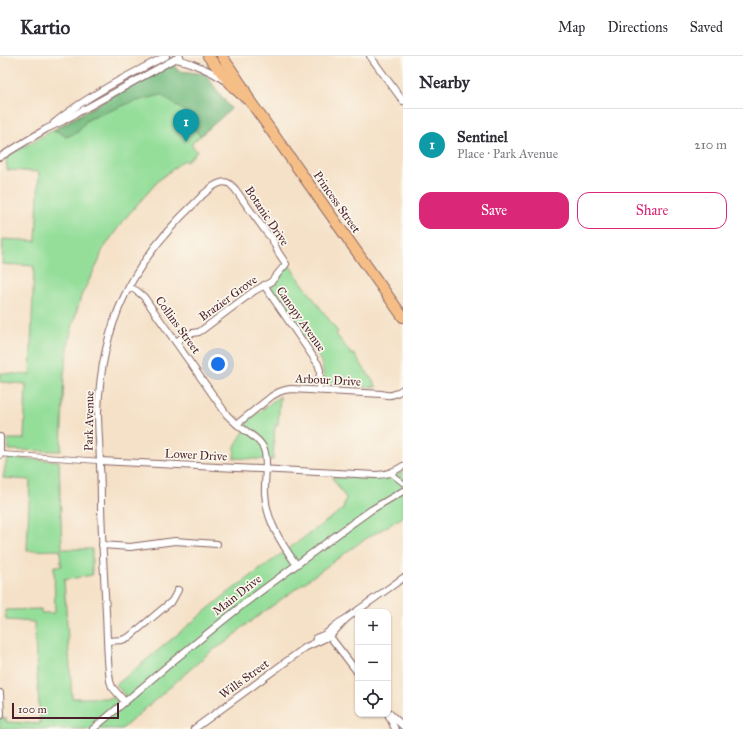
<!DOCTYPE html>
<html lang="en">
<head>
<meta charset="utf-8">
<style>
  :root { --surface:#fff; --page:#f2f2f3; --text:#2b2b33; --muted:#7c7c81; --line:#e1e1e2; --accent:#db2777 }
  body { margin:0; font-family:"IM FELL Great Primer",serif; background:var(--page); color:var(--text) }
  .controls { position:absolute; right:12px; bottom:12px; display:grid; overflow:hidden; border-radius:8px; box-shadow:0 1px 3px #0004 }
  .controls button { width:36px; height:36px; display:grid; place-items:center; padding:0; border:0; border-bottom:1px solid var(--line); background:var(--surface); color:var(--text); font:20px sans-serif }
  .scale { position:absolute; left:12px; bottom:10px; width:107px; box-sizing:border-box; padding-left:4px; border:2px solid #4a1f2b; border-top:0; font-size:11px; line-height:14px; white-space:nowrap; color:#4a1f2b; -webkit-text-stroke:3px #fbf7ec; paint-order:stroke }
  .you { position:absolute; left:218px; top:308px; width:14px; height:14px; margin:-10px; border:3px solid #fff; border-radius:50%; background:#1a73e8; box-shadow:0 0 0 6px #1a73e833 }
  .badge { display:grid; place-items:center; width:26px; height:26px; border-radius:50%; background:var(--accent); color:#fff; font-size:13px; font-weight:700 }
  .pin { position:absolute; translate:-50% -33px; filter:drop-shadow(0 1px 2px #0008) }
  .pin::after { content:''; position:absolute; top:21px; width:14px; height:12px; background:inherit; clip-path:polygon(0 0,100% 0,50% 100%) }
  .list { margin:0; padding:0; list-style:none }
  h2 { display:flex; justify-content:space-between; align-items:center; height:52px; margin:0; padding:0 16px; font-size:17px }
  h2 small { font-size:13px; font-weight:400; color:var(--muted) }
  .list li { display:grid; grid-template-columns:26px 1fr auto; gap:12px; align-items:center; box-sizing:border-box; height:72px; padding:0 16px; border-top:1px solid var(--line) }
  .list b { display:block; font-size:15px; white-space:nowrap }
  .list p { margin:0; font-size:13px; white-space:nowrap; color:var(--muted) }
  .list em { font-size:13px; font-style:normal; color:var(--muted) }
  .actions { display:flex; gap:8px; padding:12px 16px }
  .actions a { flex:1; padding:9px 0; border:1px solid var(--accent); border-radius:12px; text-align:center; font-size:14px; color:var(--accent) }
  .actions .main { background:var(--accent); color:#fff }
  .icon { flex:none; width:22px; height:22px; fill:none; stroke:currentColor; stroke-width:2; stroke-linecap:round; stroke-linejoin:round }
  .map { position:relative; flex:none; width:403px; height:673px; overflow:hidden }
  header { display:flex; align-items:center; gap:24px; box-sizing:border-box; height:56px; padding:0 20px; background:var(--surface); border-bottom:1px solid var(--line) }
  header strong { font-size:19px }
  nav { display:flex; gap:22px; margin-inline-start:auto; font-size:14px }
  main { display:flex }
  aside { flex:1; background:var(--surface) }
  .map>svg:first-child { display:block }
</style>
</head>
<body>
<header>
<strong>Kartio</strong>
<nav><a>Map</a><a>Directions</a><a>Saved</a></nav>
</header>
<main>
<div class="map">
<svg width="403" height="673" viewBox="0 0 403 673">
  <rect width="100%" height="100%" fill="#fbf7ec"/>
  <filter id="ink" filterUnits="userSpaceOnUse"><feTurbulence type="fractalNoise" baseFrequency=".025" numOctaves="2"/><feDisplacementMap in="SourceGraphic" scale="8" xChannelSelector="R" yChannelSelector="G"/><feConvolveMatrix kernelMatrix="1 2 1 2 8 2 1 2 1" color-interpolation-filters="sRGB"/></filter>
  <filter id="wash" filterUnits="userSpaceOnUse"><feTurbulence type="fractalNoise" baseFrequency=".012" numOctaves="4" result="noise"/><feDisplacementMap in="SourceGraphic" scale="16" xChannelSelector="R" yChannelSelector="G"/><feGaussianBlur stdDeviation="0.9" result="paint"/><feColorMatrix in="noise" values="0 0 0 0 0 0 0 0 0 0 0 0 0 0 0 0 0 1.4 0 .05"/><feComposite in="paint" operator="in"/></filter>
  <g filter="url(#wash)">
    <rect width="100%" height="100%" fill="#f5e1c7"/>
    <g fill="#94de9a" stroke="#6f7e62">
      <path d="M170,7L179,15L205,18L231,53L191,88L197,96L186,106L184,104L159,124L128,159L115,176L102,195L99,205L81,240L70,279L64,318L61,395L9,394L7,383H24L26,328L0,326V317L30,319L34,210L2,208L3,183L36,185L39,116L7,114L6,101Z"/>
      <path d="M289,209L338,276L336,278L352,299L354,298L377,331L324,328C324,317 323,309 318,300L271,234L273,228L287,210Z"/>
      <path d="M280,340L278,369H275L273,404L234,402L235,390L247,370V365Z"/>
      <path d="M7,402L59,405L62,493H92V519L64,524L72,642H114L118,646L125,639L116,629L225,539L343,453L346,442L333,423V421L387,423L402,416L403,414V461L362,485L243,571L228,585L210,596L122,673H0V662H6V666L40,668L34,566L6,564L5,554L41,553V557H55L54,510H62V508H61L60,494L27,495L30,424L3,422Z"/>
    </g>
    <path fill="#77bd82" stroke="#606e56" d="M170,7L179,15L205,18L231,53L200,80L190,67L184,55L161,39L130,47L87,64L78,76L66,81L59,76L53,75Z"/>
  </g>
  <g filter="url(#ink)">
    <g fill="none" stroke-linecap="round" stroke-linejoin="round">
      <defs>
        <g id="pedestrian">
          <path d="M0,398L100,405"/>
          <path d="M390,417L403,427"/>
        </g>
        <g id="minor">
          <path d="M370,0L403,45"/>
          <path d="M175,3C189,5 213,16 224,24"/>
          <path d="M54,67C87,40 127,20 166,0"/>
          <path d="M0,101L46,73L63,65L180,0"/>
          <path d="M264,229L318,308L320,314L319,334"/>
          <path d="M129,231L137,235L144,241L227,359C232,364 237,369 243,373C251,379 259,383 263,391C269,401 264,425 265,437C266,464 281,487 296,508"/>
          <path d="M237,368L272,340L279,336L285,334L291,333L382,338C391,341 396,338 403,333"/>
          <path d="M0,381V399"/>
          <path d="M100,405L376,419C386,419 394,416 403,410"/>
          <path d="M102,489L130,491L175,485L217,488"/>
          <path d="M328,578L358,617"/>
          <path d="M316,582C320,580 325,579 328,576C336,569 337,567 347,562L403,522"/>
          <path d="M108,585L122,584L129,581L172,545L178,534"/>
          <path d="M0,637L1,659"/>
          <path d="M125,646L112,631L110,625C107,603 107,579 106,556C104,521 102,485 101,450C101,437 101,424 100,411C100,393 98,375 98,356C101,268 132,206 196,146C202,139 218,123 228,127C231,128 233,131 235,133L266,176L272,183L278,196L286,208L271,226L254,235L202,274L199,276L187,278L176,286"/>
          <path d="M388,656L403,670"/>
          <path d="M388,658L395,673"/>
          <path d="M93,673L172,606L245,547L350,469L371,454L403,435"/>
          <path d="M194,673L306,591L330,580L347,562"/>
        </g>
        <g id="primary">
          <path d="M208,0L235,33L248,44"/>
          <path d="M222,0L243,31L250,45L403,261"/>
        </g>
      </defs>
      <use href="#pedestrian" stroke="#866362" stroke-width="6"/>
      <use href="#minor" stroke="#866362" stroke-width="8"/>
      <use href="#primary" stroke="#866362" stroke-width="12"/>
      <use href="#pedestrian" stroke="#fff" stroke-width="4.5"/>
      <use href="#minor" stroke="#fff" stroke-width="6"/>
      <use href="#primary" stroke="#f6be87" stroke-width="10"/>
    </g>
  </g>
  <g text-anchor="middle" stroke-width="3.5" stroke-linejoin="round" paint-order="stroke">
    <g font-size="12" fill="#4a1f2b" stroke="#fbf7ec">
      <text transform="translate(337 146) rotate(55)" y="4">Princess Street</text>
      <text transform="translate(267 160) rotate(56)" y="4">Botanic Drive</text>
      <text transform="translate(228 242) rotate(-36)" y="4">Brazier Grove</text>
      <text transform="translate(301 263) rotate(55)" y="4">Canopy Avenue</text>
      <text transform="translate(178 269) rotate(54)" y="4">Collins Street</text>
      <text transform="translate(328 324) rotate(3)" y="4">Arbour Drive</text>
      <text transform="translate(89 365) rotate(-89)" y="4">Park Avenue</text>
      <text transform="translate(196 399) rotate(3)" y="4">Lower Drive</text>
      <text transform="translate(237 539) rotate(-38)" y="4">Main Drive</text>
      <text transform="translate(244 623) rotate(-36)" y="4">Wills Street</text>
    </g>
  </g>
</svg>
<div class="controls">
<button>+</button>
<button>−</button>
<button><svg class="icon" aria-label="locate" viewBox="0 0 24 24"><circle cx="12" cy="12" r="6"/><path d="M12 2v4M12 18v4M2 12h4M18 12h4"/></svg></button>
</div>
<div class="scale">100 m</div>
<div class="you"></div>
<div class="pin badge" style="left:186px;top:86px;background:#0f9aa8">1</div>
</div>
<aside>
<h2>Nearby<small></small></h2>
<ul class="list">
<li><span class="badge" style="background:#0f9aa8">1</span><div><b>Sentinel</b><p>Place · Park Avenue</p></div><em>210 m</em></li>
</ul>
<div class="actions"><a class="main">Save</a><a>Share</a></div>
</aside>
</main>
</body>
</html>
